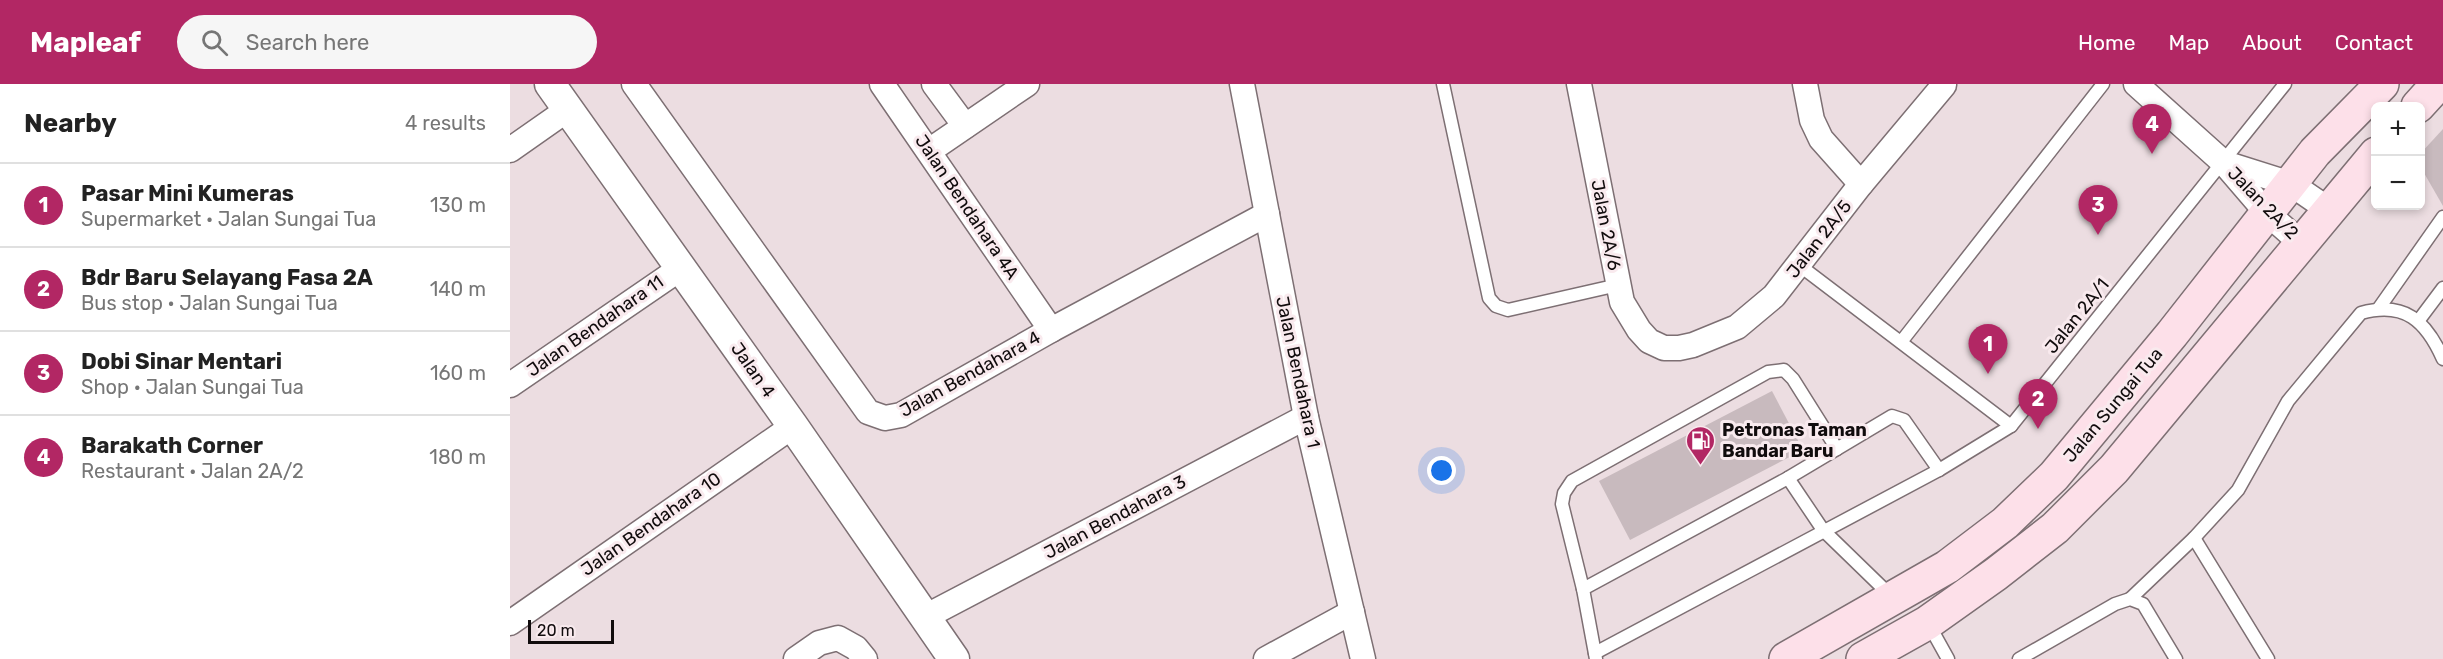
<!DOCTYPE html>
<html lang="en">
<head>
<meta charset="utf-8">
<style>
  :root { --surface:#fff; --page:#f6f6f6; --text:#222; --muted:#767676; --line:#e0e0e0; --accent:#b22764 }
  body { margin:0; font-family:Rubik,sans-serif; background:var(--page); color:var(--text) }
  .controls { position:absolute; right:18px; top:18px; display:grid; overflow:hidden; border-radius:9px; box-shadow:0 3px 9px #0003 }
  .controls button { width:54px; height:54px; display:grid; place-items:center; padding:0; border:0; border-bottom:2px solid var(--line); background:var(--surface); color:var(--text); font:30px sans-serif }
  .scale { position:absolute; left:18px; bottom:15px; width:86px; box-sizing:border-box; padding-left:6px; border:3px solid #110c0d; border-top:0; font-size:16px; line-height:21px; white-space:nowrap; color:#110c0d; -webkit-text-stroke:4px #f9eaee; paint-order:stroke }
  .you { position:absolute; left:932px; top:387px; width:21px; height:21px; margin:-15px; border:4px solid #fff; border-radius:50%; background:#1a73e8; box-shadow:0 0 0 9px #1a73e833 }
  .badge { display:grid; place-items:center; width:39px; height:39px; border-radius:50%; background:var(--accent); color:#fff; font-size:20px; font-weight:700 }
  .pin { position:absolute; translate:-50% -50px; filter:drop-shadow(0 2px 3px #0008) }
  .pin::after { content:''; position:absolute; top:32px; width:21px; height:18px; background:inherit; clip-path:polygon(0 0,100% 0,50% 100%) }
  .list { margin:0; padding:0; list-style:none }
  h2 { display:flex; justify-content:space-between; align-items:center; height:78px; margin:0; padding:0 24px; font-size:26px }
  h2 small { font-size:20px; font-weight:400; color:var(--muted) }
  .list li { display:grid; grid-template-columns:39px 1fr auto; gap:18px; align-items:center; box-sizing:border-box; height:84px; padding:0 24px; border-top:2px solid var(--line) }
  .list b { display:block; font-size:22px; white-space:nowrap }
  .list p { margin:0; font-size:20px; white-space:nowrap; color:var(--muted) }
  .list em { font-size:20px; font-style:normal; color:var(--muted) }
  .icon { flex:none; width:33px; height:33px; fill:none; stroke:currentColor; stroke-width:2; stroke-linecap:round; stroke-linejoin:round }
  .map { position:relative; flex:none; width:1933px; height:575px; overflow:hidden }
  header { display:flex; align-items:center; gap:36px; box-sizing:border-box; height:84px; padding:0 30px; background:var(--accent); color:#fff }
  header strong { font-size:28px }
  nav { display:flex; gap:33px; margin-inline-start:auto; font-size:21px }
  .search { width:420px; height:54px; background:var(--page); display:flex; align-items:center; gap:15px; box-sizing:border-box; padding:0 21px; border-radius:33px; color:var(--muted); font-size:22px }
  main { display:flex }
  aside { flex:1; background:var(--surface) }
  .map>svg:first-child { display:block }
</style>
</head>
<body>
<header>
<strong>Mapleaf</strong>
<div class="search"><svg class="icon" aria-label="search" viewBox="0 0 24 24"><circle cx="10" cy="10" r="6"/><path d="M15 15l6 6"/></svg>Search here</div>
<nav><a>Home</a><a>Map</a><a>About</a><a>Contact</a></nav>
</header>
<main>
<aside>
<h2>Nearby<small>4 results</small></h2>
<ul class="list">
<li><span class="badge">1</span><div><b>Pasar Mini Kumeras</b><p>Supermarket · Jalan Sungai Tua</p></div><em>130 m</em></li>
<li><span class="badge">2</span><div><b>Bdr Baru Selayang Fasa 2A</b><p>Bus stop · Jalan Sungai Tua</p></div><em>140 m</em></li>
<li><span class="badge">3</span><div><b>Dobi Sinar Mentari</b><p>Shop · Jalan Sungai Tua</p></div><em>160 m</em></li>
<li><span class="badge">4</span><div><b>Barakath Corner</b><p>Restaurant · Jalan 2A/2</p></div><em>180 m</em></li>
</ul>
</aside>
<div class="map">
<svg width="1933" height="575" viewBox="0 0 1933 575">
  <rect width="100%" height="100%" fill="#ecdde1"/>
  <g fill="#c8babe">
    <path d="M1933,45V122L1910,82V70Z"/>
    <path d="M1262,307L1293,366L1120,456L1089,397Z"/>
  </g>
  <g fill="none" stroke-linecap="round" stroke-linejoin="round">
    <defs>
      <g id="service">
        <path d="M933,0L979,214L986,222L998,226L1108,201"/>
        <path d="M1289,181L1501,342"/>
        <path d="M1869,224L1933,133"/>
        <path d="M1909,236L1933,204"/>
        <path d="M1391,258L1593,0"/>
        <path d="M1278,394L1313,446L1381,512"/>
        <path d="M1684,454L1758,575"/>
        <path d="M1073,505L1052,420L1054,409L1062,397L1258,288L1274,286L1283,295L1327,365"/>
        <path d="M1620,515L1684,454L1728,406L1778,317L1851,229C1895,217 1916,237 1933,275"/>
        <path d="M1418,539L1438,575"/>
        <path d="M1085,569L1429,386L1501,342L1775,0"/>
        <path d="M1086,575L1073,505L1278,394L1382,332L1394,336L1429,386"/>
        <path d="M1509,575L1605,520L1620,515L1633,520L1666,575"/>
      </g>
      <g id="minor">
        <path d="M124,0L358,328L375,334L391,331L541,246L757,130"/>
        <path d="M372,0L541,246"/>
        <path d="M424,0L455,42"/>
        <path d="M732,0L796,333L853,575"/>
        <path d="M1069,0L1112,218L1129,246L1139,257L1154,264H1169L1183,261L1227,243L1264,212L1351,100L1434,1"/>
        <path d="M1295,0L1302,36L1311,55L1351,100"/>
        <path d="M1626,0L1714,79L1757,129L1791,159"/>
        <path d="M0,66L57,26"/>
        <path d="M419,67L517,0"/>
        <path d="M1714,79L1781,100L1819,126"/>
        <path d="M0,301L171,184"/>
        <path d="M415,533L796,333"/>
        <path d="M0,539L283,342"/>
        <path d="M286,575L309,559L328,554L346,564L355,575"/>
        <path d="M756,575L842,528"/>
      </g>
      <path id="tertiary" d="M40,0L283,342L444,575"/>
      <g id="secondary">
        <path d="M1908,22L1928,0"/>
        <path d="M1276,575L1437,483L1495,439L1544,392L1662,250L1805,68L1872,0"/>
        <path d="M1353,575L1417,539L1486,490L1545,444L1604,385L1866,70"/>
      </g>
    </defs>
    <use href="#service" stroke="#7d6f73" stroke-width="15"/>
    <use href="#minor" stroke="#7d6f73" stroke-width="27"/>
    <use href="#tertiary" stroke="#7d6f73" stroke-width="33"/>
    <use href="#secondary" stroke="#7d6f73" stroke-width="36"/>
    <use href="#service" stroke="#fff" stroke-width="12"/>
    <use href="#minor" stroke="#fff" stroke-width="24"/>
    <use href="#tertiary" stroke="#fff" stroke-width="30"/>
    <use href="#secondary" stroke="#fde0e9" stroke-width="33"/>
  </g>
  <defs>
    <symbol id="fuel-pin" viewBox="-11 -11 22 30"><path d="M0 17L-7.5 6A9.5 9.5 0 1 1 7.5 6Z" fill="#b22764" stroke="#f9eaee"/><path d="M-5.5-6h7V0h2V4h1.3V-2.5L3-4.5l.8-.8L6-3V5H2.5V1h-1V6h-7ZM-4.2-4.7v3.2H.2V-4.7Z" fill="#fff"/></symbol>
  </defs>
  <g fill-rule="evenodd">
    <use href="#fuel-pin" x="1174" y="340" width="33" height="45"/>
  </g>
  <g text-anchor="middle" stroke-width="6" stroke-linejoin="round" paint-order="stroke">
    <g font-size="18" fill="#110c0d" stroke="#f9eaee">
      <text transform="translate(1753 119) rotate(46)" y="6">Jalan 2A/2</text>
      <text transform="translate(457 123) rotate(56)" y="6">Jalan Bendahara 4A</text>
      <text transform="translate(1096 141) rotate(79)" y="6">Jalan 2A/6</text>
      <text transform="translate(1309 155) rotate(-52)" y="6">Jalan 2A/5</text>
      <text transform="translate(1567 232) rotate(-51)" y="6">Jalan 2A/1</text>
      <text transform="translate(85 242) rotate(-35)" y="6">Jalan Bendahara 11</text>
      <text transform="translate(243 286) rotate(55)" y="6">Jalan 4</text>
      <text transform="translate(788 288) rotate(78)" y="6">Jalan Bendahara 1</text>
      <text transform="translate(460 290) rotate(-29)" y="6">Jalan Bendahara 4</text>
      <text transform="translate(1603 321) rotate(-50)" y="6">Jalan Sungai Tua</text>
      <text transform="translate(605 433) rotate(-28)" y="6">Jalan Bendahara 3</text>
      <text transform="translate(141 440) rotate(-35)" y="6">Jalan Bendahara 10</text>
    </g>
    <g font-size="18" font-weight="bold" fill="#110c0d" stroke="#f9eaee" text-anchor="start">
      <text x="1212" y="352">Petronas Taman<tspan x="1212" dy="21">Bandar Baru</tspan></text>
    </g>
  </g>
</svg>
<div class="controls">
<button>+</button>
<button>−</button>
</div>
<div class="scale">20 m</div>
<div class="you"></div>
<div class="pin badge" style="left:1478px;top:290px">1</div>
<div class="pin badge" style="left:1528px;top:345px">2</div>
<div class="pin badge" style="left:1588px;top:151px">3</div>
<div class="pin badge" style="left:1642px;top:70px">4</div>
</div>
</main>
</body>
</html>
